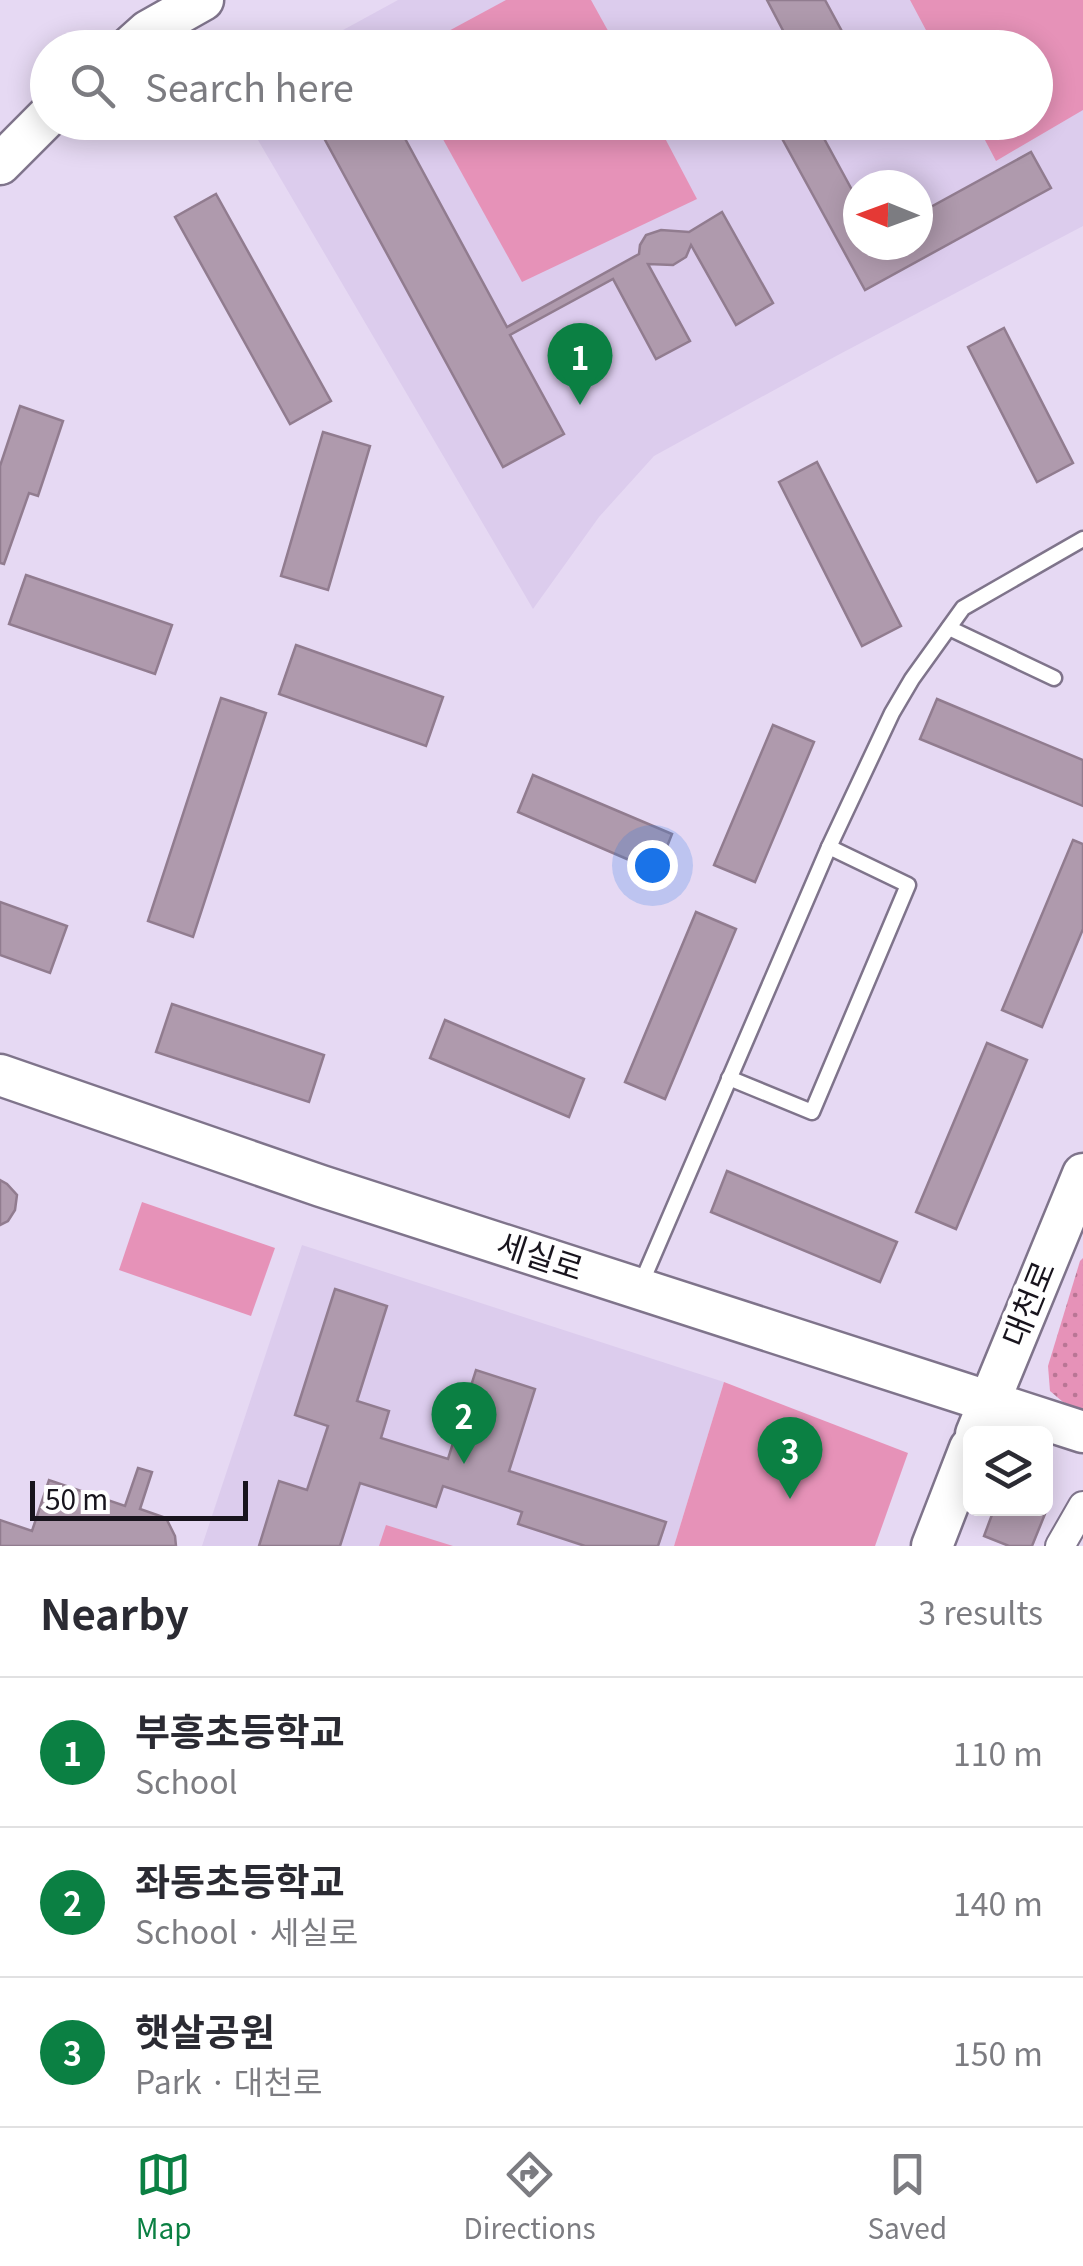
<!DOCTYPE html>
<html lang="en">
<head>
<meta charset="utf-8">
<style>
  :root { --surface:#fff; --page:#f2f2f3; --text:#2b2b33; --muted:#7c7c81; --line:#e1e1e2; --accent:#0b8043 }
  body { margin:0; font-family:Georgia,"Noto Sans KR",serif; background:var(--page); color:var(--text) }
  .controls { position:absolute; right:30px; bottom:30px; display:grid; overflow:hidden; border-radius:15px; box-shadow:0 5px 25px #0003 }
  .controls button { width:90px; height:90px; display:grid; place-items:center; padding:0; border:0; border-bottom:2px solid var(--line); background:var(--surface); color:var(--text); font:50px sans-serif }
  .compass { position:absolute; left:843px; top:170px; width:90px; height:90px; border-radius:50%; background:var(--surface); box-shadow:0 5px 25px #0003; rotate:271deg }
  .scale { position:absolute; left:30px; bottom:25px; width:218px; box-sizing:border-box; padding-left:10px; border:5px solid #18141d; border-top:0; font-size:28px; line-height:35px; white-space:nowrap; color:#18141d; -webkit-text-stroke:8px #fff; paint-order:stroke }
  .you { position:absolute; left:652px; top:865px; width:35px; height:35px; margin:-25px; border:8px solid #fff; border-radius:50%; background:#1a73e8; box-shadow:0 0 0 15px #1a73e833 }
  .badge { display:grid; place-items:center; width:65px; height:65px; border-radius:50%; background:var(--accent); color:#fff; font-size:32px; font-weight:700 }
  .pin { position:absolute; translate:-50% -82px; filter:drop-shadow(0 2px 5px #0008) }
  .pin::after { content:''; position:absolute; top:52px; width:35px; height:30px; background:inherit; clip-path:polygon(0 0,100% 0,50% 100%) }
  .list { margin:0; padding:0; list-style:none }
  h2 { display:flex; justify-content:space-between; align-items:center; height:130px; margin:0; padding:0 40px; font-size:42px }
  h2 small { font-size:32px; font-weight:400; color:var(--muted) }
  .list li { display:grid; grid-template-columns:65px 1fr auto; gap:30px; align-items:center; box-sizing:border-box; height:150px; padding:0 40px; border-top:2px solid var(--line) }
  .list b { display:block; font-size:38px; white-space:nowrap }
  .list p { margin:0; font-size:32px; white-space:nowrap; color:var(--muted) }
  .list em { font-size:32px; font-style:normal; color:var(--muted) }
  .icon { flex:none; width:55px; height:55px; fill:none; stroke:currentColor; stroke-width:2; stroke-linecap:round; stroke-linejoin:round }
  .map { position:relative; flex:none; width:1083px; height:1546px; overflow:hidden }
  .search { position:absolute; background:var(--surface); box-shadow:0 5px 25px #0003; left:30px; right:30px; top:30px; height:110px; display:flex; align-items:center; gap:25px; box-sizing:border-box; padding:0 35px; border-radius:55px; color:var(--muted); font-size:38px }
  .sheet { height:580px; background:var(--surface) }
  nav { display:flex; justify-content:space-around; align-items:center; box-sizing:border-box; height:140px; border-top:2px solid var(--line); background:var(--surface); font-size:28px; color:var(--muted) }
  nav a { display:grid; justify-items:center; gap:5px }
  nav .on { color:var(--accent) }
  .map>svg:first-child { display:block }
</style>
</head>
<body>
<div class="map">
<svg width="1083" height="1546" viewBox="0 0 1083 1546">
  <defs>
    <pattern id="grass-dots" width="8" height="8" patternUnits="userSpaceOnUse" patternTransform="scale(2.5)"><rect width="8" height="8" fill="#e692b8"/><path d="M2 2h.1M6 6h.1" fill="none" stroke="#b97695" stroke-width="1.8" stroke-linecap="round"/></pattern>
  </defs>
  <rect width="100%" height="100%" fill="#e6d9f3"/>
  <g fill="#dccced" fill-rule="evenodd">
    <path d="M398,0H1083V226L838,355L654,456L599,517L533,609L248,123L1036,122V48L312,47ZM858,185H918V245H858Z"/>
    <path d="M302,1245L724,1382L674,1546H202Z"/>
  </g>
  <path fill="url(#grass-dots)" d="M1083,1258V1410L1063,1402L1050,1391L1048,1366L1080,1261Z"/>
  <g fill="#e692b8">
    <path d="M506,0H591L617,47H419Z"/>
    <path d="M910,0H1083V110L996,161L976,123L1036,122V48L935,47Z"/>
    <path d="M434,123H657L697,199L522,282Z"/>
    <path d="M142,1202L275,1248L251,1316L119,1270Z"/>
    <path d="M724,1382L908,1453L875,1546H674Z"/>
    <path d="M386,1525L453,1546H379Z"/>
  </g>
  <g fill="#af9aad" stroke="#917c8f" stroke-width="2.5">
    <path d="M767,0H825L851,48H776L788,40Z"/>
    <path d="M327,122H396L507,327L639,254L640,245L646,235L661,230L689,232L722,212L773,303L736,325L691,245L686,257L673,265L648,264L690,341L656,359L613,279L510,335L564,434L503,467L318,127Z"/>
    <path d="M773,122H815L858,201V245H918V214L1031,152L1051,188L865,290Z"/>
    <path d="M216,194L331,401L290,424L175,217Z"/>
    <path d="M1004,328L1073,463L1037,482L968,347Z"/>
    <path d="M20,406L63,421L38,496L29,493L4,564L0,563V466Z"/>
    <path d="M323,432L370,446L328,590L281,576Z"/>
    <path d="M817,462L901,626L862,646L779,482Z"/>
    <path d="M26,575L172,625L155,674L9,624Z"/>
    <path d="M296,645L443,697L426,746L279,694Z"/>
    <path d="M221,698L266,713L193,937L148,921Z"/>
    <path d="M937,699L1083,760V806L920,739Z"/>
    <path d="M773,725L814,742L755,882L714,865Z"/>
    <path d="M533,775L672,834L657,872L518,812Z"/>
    <path d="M1073,840L1083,844V929L1042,1027L1002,1010Z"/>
    <path d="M0,902L67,926L50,973L0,955Z"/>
    <path d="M696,912L736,929L665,1099L625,1082Z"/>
    <path d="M172,1004L324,1055L309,1102L156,1052Z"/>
    <path d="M445,1020L584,1079L569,1117L430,1058Z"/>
    <path d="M987,1043L1027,1060L956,1229L916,1212Z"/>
    <path d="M727,1171L897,1242L880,1282L711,1212Z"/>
    <path d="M0,1180L7,1184L17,1195L15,1210L8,1221L0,1225Z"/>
    <path d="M335,1289L387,1306L357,1401L389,1411L381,1438L448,1459L476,1370L535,1389L509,1471L666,1522L658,1546H585L518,1524L522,1512L443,1486L436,1507L360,1483L340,1546H259L279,1481L307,1490L328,1426L295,1415Z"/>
    <path d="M138,1468L152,1472L140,1509L166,1518L175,1536L176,1546H0V1520L32,1531L49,1480L125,1506Z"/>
    <path d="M1002,1508L1047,1509L1032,1546H1009L984,1536L993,1512Z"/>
  </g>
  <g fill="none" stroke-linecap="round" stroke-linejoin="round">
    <defs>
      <g id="lane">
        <path d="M949,628L1054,678"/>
        <path d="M729,1078L812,1112L908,885L829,847"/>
        <path d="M641,1284L829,847L892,713L912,679L963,608L1083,539"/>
      </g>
      <path id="street" d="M1060,1546L1083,1506"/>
      <g id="secondary">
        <path d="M129,48L148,31L203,0"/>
        <path d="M0,164L48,116"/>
        <path d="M0,1075L321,1186L1083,1432"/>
        <path d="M976,1434L1083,1174"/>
        <path d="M932,1546L970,1448"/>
      </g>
    </defs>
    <use href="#lane" stroke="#7f748b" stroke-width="19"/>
    <use href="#street" stroke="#7f748b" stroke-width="32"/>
    <use href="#secondary" stroke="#7f748b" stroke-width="45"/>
    <use href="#lane" stroke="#fff" stroke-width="14"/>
    <use href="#street" stroke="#fff" stroke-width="28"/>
    <use href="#secondary" stroke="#fff" stroke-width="40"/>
  </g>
  <g text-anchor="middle" stroke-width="10" stroke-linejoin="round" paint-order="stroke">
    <g font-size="32" fill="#18141d" stroke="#fff">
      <text transform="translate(540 1257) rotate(18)" y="11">세실로</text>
      <text transform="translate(1029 1304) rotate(-68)" y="11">대천로</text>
    </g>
  </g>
</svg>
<div class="controls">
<button><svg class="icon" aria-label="layers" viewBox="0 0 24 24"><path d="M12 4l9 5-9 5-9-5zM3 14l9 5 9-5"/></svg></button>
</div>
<svg class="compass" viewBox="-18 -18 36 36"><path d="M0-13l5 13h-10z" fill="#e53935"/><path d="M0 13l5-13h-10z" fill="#7c7c81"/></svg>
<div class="scale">50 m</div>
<div class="you"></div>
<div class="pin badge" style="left:580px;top:405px">1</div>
<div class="pin badge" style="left:464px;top:1464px">2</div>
<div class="pin badge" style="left:790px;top:1499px">3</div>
<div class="search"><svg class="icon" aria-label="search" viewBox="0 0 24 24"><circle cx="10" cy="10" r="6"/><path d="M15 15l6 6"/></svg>Search here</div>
</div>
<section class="sheet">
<h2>Nearby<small>3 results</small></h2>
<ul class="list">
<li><span class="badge">1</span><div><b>부흥초등학교</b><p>School</p></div><em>110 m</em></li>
<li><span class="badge">2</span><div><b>좌동초등학교</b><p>School · 세실로</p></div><em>140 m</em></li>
<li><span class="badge">3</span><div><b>햇살공원</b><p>Park · 대천로</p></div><em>150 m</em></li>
</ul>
</section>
<nav>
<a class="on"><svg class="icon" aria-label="map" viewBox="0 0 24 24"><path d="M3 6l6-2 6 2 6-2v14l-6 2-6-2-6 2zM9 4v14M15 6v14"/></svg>Map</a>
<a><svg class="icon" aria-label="directions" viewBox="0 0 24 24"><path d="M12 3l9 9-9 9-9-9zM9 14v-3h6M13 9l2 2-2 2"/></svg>Directions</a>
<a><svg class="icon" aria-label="saved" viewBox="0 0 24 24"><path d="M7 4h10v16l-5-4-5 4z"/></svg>Saved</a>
</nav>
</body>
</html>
